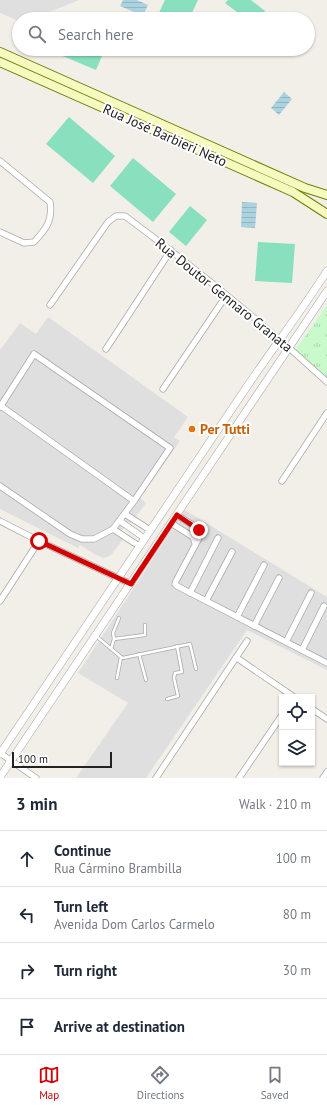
<!DOCTYPE html>
<html lang="en">
<head>
<meta charset="utf-8">
<style>
  :root { --surface:#fff; --page:#f2f2f3; --text:#1f2937; --muted:#747a83; --line:#e0e1e3; --accent:#d40000 }
  body { margin:0; font-family:"PT Sans",sans-serif; background:var(--page); color:var(--text) }
  .controls { position:absolute; right:12px; bottom:12px; display:grid; overflow:hidden; border-radius:0px; box-shadow:0 1px 3px #0004 }
  .controls button { width:36px; height:36px; display:grid; place-items:center; padding:0; border:0; border-bottom:1px solid var(--line); background:var(--surface); color:var(--text); font:20px sans-serif }
  .scale { position:absolute; left:12px; bottom:10px; width:100px; box-sizing:border-box; padding-left:4px; border:2px solid #222; border-top:0; font-size:11px; line-height:14px; white-space:nowrap; color:#222; -webkit-text-stroke:3px #fff; paint-order:stroke }
  .stop { position:absolute; width:12px; height:12px; margin:-9px; border:3px solid #d40000; border-radius:50%; background:#fff }
  .stop.end { background:#d40000; border-color:#fff; box-shadow:0 1px 4px #0008 }
  .list { margin:0; padding:0; list-style:none }
  h2 { display:flex; justify-content:space-between; align-items:center; height:52px; margin:0; padding:0 16px; font-size:17px }
  h2 small { font-size:13px; font-weight:400; color:var(--muted) }
  .list li { display:grid; grid-template-columns:26px 1fr auto; gap:12px; align-items:center; box-sizing:border-box; height:56px; padding:0 16px; border-top:1px solid var(--line) }
  .list b { display:block; font-size:15px; white-space:nowrap }
  .list p { margin:0; font-size:13px; white-space:nowrap; color:var(--muted) }
  .list em { font-size:13px; font-style:normal; color:var(--muted) }
  .icon { flex:none; width:22px; height:22px; fill:none; stroke:currentColor; stroke-width:2; stroke-linecap:round; stroke-linejoin:round }
  .map { position:relative; flex:none; width:327px; height:778px; overflow:hidden }
  .search { position:absolute; background:var(--surface); box-shadow:0 1px 3px #0004; left:12px; right:12px; top:12px; height:44px; display:flex; align-items:center; gap:10px; box-sizing:border-box; padding:0 14px; border-radius:22px; color:var(--muted); font-size:15px }
  .sheet { height:276px; background:var(--surface) }
  nav { display:flex; justify-content:space-around; align-items:center; box-sizing:border-box; height:56px; border-top:1px solid var(--line); background:var(--surface); font-size:11px; color:var(--muted) }
  nav a { display:grid; justify-items:center; gap:2px }
  nav .on { color:var(--accent) }
  .map>svg:first-child { display:block }
</style>
</head>
<body>
<div class="map">
<svg width="327" height="778" viewBox="0 0 327 778">
  <defs>
    <pattern id="park-tufts" width="24" height="20" patternUnits="userSpaceOnUse"><rect width="24" height="20" fill="#c8facc"/><path d="M3 7l-1-3M5 7V3M7 7l1-3M15 17l-1-3M17 17v-4M19 17l1-3" fill="none" stroke="#acd6af"/></pattern>
    <pattern id="water-rules" width="6" height="5" patternUnits="userSpaceOnUse"><rect width="6" height="5" fill="#aad3df"/><path d="M0 2.5h6" fill="none" stroke="#92b5bf"/></pattern>
  </defs>
  <rect width="100%" height="100%" fill="#f2efe9"/>
  <g fill="#e0dfdf">
    <path d="M0,0H79L32,19H19V21L0,13Z"/>
    <path d="M48,317L188,417L174,437L180,441L140,498L146,503L131,523L128,522L119,535L123,539L111,555L107,557L103,558L96,555L80,545L78,548L0,509V350L20,323L36,334Z"/>
    <path d="M185,510L327,597V670L247,630L146,778H76L128,703L78,673Z"/>
  </g>
  <path fill="url(#park-tufts)" d="M327,305V378L294,352Z"/>
  <g fill="#88e0be">
    <path d="M165,0H198L189,19H156Z"/>
    <path d="M228,0H251L265,11L259,19H246L225,3Z"/>
    <path d="M46,49H105L96,70Z"/>
    <path d="M69,117L115,156L93,183L46,144Z"/>
    <path d="M133,158L176,194L153,222L110,186Z"/>
    <path d="M190,206L207,220L186,246L169,232Z"/>
    <path d="M258,242L295,244L292,283L255,281Z"/>
  </g>
  <g fill="url(#water-rules)">
    <path d="M123,0H137L148,5L143,16L120,6Z"/>
    <path d="M284,92L292,99L279,115L271,108Z"/>
    <path d="M242,202L257,203L255,228L241,227Z"/>
  </g>
  <g fill="none" stroke-linecap="round" stroke-linejoin="round">
    <defs>
      <g id="service">
        <path d="M96,636L121,657L123,658L190,644L196,669"/>
        <path d="M114,639L145,635V625"/>
        <path d="M111,649L114,639L113,633L119,618"/>
        <path d="M139,654L146,680"/>
        <path d="M117,678L121,657"/>
        <path d="M167,699L178,696L174,678L175,673L182,672L177,646"/>
      </g>
      <g id="minor">
        <path d="M0,161L50,202C53,221 46,229 34,242L24,243L0,232"/>
        <path d="M50,305L108,222L116,216H125C195,268 263,323 327,382"/>
        <path d="M106,349L171,250"/>
        <path d="M163,389L226,296"/>
        <path d="M1,406L134,501"/>
        <path d="M0,407L34,354L170,448L134,501L113,529L94,539H82L70,534L0,486"/>
        <path d="M282,481L327,413"/>
        <path d="M125,514L150,530"/>
        <path d="M177,515L199,529L200,531L199,538L176,581L175,584L177,586L327,663"/>
        <path d="M0,521L39,541L131,584"/>
        <path d="M120,521L144,538"/>
        <path d="M171,523L193,537L195,543"/>
        <path d="M113,529L139,546"/>
        <path d="M190,593L218,538"/>
        <path d="M0,601L39,541"/>
        <path d="M206,601L232,552"/>
        <path d="M237,617L264,565"/>
        <path d="M254,626L279,578"/>
        <path d="M286,642L311,593"/>
        <path d="M302,650L324,606"/>
        <path d="M237,658L294,697"/>
        <path d="M312,709L327,719"/>
        <path d="M0,753L36,778"/>
        <path d="M156,778L247,641"/>
        <path d="M239,778L282,715"/>
        <path d="M323,778L327,772"/>
      </g>
      <g id="tertiary">
        <path d="M0,754C82,631 165,508 248,385C274,347 302,310 327,271"/>
        <path d="M0,777L327,291"/>
      </g>
      <g id="secondary">
        <path d="M0,52L305,188L327,195"/>
        <path d="M0,62L293,192L327,214"/>
      </g>
    </defs>
    <use href="#service" stroke="#a9a9a9" stroke-width="4"/>
    <use href="#minor" stroke="#a9a9a9" stroke-width="7"/>
    <use href="#tertiary" stroke="#a9a9a9" stroke-width="8"/>
    <use href="#secondary" stroke="#707d05" stroke-width="10"/>
    <use href="#service" stroke="#fff" stroke-width="2.5"/>
    <use href="#minor" stroke="#fff" stroke-width="5.5"/>
    <use href="#tertiary" stroke="#fff" stroke-width="7"/>
    <use href="#secondary" stroke="#f7fabf" stroke-width="8"/>
  </g>
  <g fill="none" stroke-linecap="round" stroke-linejoin="round">
    <path stroke="#d40000" stroke-width="5" d="M39,541L131,584L177,515L199,530"/>
  </g>
  <circle fill="#e8710a" stroke="#fff" stroke-width="1.5" cx="192" cy="429" r="4"/>
  <g text-anchor="middle" stroke-width="4" stroke-linejoin="round" paint-order="stroke">
    <g font-size="14" fill="#222" stroke="#fff">
      <text transform="translate(165 135) rotate(24)" y="5">Rua José Barbieri Neto</text>
      <text transform="translate(224 295) rotate(39)" y="5">Rua Doutor Gennaro Granata</text>
    </g>
    <g font-size="14" font-weight="bold" fill="#c56008" stroke="#fff" text-anchor="start">
      <text x="200" y="434">Per Tutti</text>
    </g>
  </g>
</svg>
<div class="controls">
<button><svg class="icon" aria-label="locate" viewBox="0 0 24 24"><circle cx="12" cy="12" r="6"/><path d="M12 2v4M12 18v4M2 12h4M18 12h4"/></svg></button>
<button><svg class="icon" aria-label="layers" viewBox="0 0 24 24"><path d="M12 4l9 5-9 5-9-5zM3 14l9 5 9-5"/></svg></button>
</div>
<div class="scale">100 m</div>
<div class="stop" style="left:39px;top:541px"></div>
<div class="stop end" style="left:199px;top:530px"></div>
<div class="search"><svg class="icon" aria-label="search" viewBox="0 0 24 24"><circle cx="10" cy="10" r="6"/><path d="M15 15l6 6"/></svg>Search here</div>
</div>
<section class="sheet">
<h2>3 min<small>Walk · 210 m</small></h2>
<ul class="list">
<li><svg class="icon" aria-label="ahead" viewBox="0 0 24 24"><path d="M12 20V5M6 11l6-6 6 6"/></svg><div><b>Continue</b><p>Rua Cármino Brambilla</p></div><em>100 m</em></li>
<li><svg class="icon" aria-label="left" viewBox="0 0 24 24"><path d="M17 20v-9H6M10 6l-5 5 5 5"/></svg><div><b>Turn left</b><p>Avenida Dom Carlos Carmelo</p></div><em>80 m</em></li>
<li><svg class="icon" aria-label="right" viewBox="0 0 24 24"><path d="M7 20v-9h11M14 6l5 5-5 5"/></svg><div><b>Turn right</b></div><em>30 m</em></li>
<li><svg class="icon" aria-label="arrive" viewBox="0 0 24 24"><path d="M6 21V4h12l-3 4 3 4H6"/></svg><div><b>Arrive at destination</b></div></li>
</ul>
</section>
<nav>
<a class="on"><svg class="icon" aria-label="map" viewBox="0 0 24 24"><path d="M3 6l6-2 6 2 6-2v14l-6 2-6-2-6 2zM9 4v14M15 6v14"/></svg>Map</a>
<a><svg class="icon" aria-label="directions" viewBox="0 0 24 24"><path d="M12 3l9 9-9 9-9-9zM9 14v-3h6M13 9l2 2-2 2"/></svg>Directions</a>
<a><svg class="icon" aria-label="saved" viewBox="0 0 24 24"><path d="M7 4h10v16l-5-4-5 4z"/></svg>Saved</a>
</nav>
</body>
</html>
